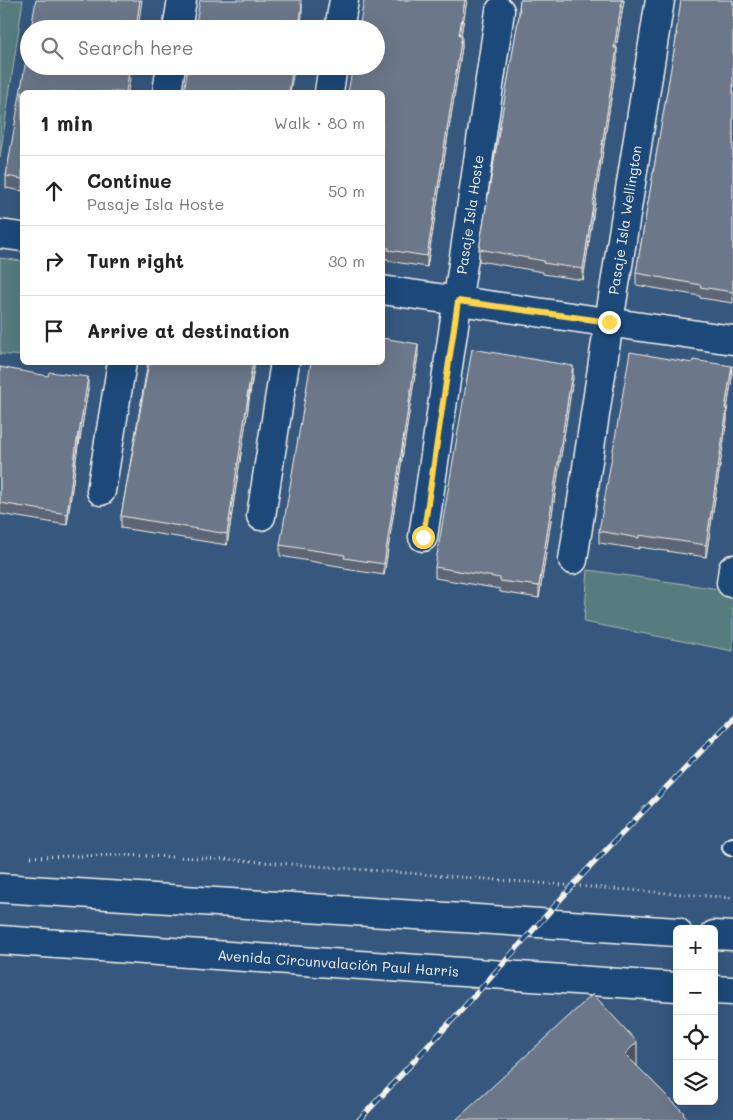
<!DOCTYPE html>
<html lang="en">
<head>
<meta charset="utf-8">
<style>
  :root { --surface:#fff; --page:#f2f2f2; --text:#222; --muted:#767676; --line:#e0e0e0 }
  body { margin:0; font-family:Mali,sans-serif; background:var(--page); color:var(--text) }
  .controls { position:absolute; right:15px; bottom:15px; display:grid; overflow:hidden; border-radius:8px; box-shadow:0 5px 20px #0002 }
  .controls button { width:45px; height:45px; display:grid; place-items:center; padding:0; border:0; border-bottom:1px solid var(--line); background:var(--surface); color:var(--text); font:25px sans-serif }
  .stop { position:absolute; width:15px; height:15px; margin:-11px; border:4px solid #ffd54a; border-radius:50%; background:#fff }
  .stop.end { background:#ffd54a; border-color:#fff; box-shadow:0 1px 5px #0008 }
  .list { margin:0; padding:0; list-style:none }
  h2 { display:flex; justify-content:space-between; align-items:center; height:65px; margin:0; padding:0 20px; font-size:21px }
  h2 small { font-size:16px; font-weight:400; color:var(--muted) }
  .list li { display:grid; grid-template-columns:32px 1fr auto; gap:15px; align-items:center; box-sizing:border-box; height:70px; padding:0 20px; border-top:1px solid var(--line) }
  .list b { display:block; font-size:19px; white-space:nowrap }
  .list p { margin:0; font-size:16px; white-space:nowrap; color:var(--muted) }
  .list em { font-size:16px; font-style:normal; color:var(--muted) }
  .icon { flex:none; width:28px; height:28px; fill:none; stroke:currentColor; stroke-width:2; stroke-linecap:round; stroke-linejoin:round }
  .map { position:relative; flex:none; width:733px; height:1120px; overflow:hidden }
  .search { position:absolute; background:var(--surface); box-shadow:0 5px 20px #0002; left:20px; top:20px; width:365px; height:55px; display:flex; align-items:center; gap:12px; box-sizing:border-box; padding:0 18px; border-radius:28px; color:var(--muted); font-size:19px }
  .panel { position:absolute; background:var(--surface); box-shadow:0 5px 20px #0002; left:20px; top:90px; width:365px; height:275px; border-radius:8px }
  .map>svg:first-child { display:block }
</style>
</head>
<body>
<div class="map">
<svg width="733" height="1120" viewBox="0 0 733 1120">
  <rect width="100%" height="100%" fill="#36587f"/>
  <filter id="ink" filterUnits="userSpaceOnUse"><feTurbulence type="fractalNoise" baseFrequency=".02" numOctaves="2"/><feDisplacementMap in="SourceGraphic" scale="10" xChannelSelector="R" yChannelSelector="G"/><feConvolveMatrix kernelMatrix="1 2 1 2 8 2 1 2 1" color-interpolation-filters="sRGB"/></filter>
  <g filter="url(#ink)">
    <g fill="#577b80" stroke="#a6b6b4">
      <path d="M1,0H23L0,157V3Z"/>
      <path d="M0,258L22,261V356L0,354Z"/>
      <path d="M588,570L733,591V651L584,622Z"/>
    </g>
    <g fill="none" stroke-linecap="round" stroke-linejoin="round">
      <defs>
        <path id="service" d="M731,847L733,846"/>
        <g id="minor">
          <path d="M177,29L182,0"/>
          <path d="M339,29L344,0"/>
          <path d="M167,92L171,66"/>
          <path d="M329,92L333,66"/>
          <path d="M0,234L22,237"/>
          <path d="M382,290L733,340"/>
          <path d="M101,491L122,362"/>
          <path d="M261,516L285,362"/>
          <path id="s1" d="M423,537L500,11"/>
          <path id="s2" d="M573,560L609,322L660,0"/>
          <path d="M731,583L733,569"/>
        </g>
        <g id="secondary">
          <path d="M0,888L677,932"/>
          <path d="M714,935L733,936"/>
          <path id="s3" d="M0,940L677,987"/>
          <path d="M714,990L733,991"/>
        </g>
      </defs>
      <use href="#service" stroke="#f4f1e8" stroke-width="20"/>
      <use href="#minor" stroke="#f4f1e8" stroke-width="31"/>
      <use href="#secondary" stroke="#f4f1e8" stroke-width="31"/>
      <path stroke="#f4f1e8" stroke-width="3" stroke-dasharray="1 4" stroke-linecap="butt" d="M31,857L120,855L225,859L733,898"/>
      <use href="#service" stroke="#1f4a7a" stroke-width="16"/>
      <use href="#minor" stroke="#1f4a7a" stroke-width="28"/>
      <use href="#secondary" stroke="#1f4a7a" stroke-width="28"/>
      <defs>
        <path id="rail" d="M359,1120L457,1015L585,872L733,718"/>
      </defs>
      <use href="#rail" stroke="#f4f1e8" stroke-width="5.5"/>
      <use href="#rail" stroke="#1f4a7a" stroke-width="4" stroke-dasharray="11" stroke-linecap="butt"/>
    </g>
    <g fill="#5d6677" stroke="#f4f1e8">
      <path d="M364,0H467L461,35L462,47L427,267L388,261V259L382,258V92Z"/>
      <path d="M520,0H624L616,48L617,60L583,280L543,274V272L479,261V249L519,16V9Z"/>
      <path d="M733,0V303L700,298V296L636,285V273L676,41V33Z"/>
      <path d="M22,92V191L6,188V176Z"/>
      <path d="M418,355L384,575L344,569V567L280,556V545Z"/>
      <path d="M148,362H255L227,545L121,528V516Z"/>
      <path d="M0,367L88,389L79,445H78L67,525L0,514Z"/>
      <path d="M732,377L727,409V420L706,557L639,547V549L599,543V531Z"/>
      <path d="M573,378L539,598L500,592V589L435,578V567Z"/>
    </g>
    <g fill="#4c5361" stroke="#f4f1e8">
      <path d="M140,0H142L138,29H136Z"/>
      <path d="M465,0H467L459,46V35Z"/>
      <path d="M622,0H624L614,59V48Z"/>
      <path d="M302,4V16L300,29H299Z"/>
      <path d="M462,35V47L427,267V256Z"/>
      <path d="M617,48V60L583,280V269Z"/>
      <path d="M130,66H132L128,92H126Z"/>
      <path d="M293,66H295L290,92H289Z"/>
      <path d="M418,344V355L384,575V564Z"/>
      <path d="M253,362H255L248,401V409L227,545V534Z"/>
      <path d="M573,366V378L539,598V586Z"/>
      <path d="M732,366V377L725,420V409Z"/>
      <path d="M88,377V389L79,445V434Z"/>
      <path d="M727,409V420L706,557V545Z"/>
      <path d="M78,433V445L67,525V514Z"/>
      <path d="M637,1042V1067L625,1054Z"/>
    </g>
    <g fill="#6c778a" stroke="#f4f1e8">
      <path d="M36,0H140L136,29H31Z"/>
      <path d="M200,0H301V4H302L299,29H195Z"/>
      <path d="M364,0H465L459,35H462L427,256L388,250L389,248L382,247V92H348L353,66H376V29H359Z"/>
      <path d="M520,0H622L614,48H617L583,269L543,263L544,261L479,249L520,9H519Z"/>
      <path d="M681,0H733V292L700,287L701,285L636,273L677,33H676Z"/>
      <path d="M29,42V66H130L126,92H22V179L6,176Z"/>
      <path d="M188,66H293L289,92H184Z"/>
      <path d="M382,338L418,344L384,564L344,558L345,555L280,545L311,362H382Z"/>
      <path d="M472,349L573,366L539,586L500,581V578L435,567Z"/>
      <path d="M630,352L692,363L693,360L732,366L725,409H727L706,545L639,535V538L599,531Z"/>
      <path d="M149,362H253L247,397H248L227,534L121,516Z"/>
      <path d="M0,367L48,376L49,372L88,377L79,434L78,433L67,514L0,503Z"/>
      <path d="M593,994L637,1042L625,1054L684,1113L683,1114L688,1120H456Z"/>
    </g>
  </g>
  <g fill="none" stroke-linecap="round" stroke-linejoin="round" filter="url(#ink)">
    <path stroke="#ffd54a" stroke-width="6" d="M423,537L458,301L609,322"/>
  </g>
  <g text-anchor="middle" stroke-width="4" stroke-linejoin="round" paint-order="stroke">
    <g font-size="14" fill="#f4f1e8" stroke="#1f4a7a">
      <text dy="5" stroke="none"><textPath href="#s1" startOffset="326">Pasaje Isla Hoste</textPath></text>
      <text dy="5" stroke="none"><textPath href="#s2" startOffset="344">Pasaje Isla Wellington</textPath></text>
      <text dy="5" stroke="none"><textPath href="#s3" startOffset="339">Avenida Circunvalación Paul Harris</textPath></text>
    </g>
  </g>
</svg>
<div class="controls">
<button>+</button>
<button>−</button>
<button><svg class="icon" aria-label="locate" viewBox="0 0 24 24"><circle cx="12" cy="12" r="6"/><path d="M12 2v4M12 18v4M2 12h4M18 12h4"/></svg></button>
<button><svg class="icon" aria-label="layers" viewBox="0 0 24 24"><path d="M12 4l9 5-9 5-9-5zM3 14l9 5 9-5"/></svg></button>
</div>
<div class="stop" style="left:423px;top:537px"></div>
<div class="stop end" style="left:609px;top:322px"></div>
<div class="search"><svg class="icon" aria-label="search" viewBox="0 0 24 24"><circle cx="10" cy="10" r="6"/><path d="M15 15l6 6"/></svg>Search here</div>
<section class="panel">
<h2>1 min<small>Walk · 80 m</small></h2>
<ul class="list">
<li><svg class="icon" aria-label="ahead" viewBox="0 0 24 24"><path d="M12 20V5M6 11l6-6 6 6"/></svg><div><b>Continue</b><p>Pasaje Isla Hoste</p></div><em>50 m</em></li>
<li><svg class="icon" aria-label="right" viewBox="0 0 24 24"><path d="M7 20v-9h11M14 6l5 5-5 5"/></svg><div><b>Turn right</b></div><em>30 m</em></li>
<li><svg class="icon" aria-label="arrive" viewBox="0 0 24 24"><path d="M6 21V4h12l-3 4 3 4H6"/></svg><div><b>Arrive at destination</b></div></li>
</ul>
</section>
</div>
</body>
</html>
